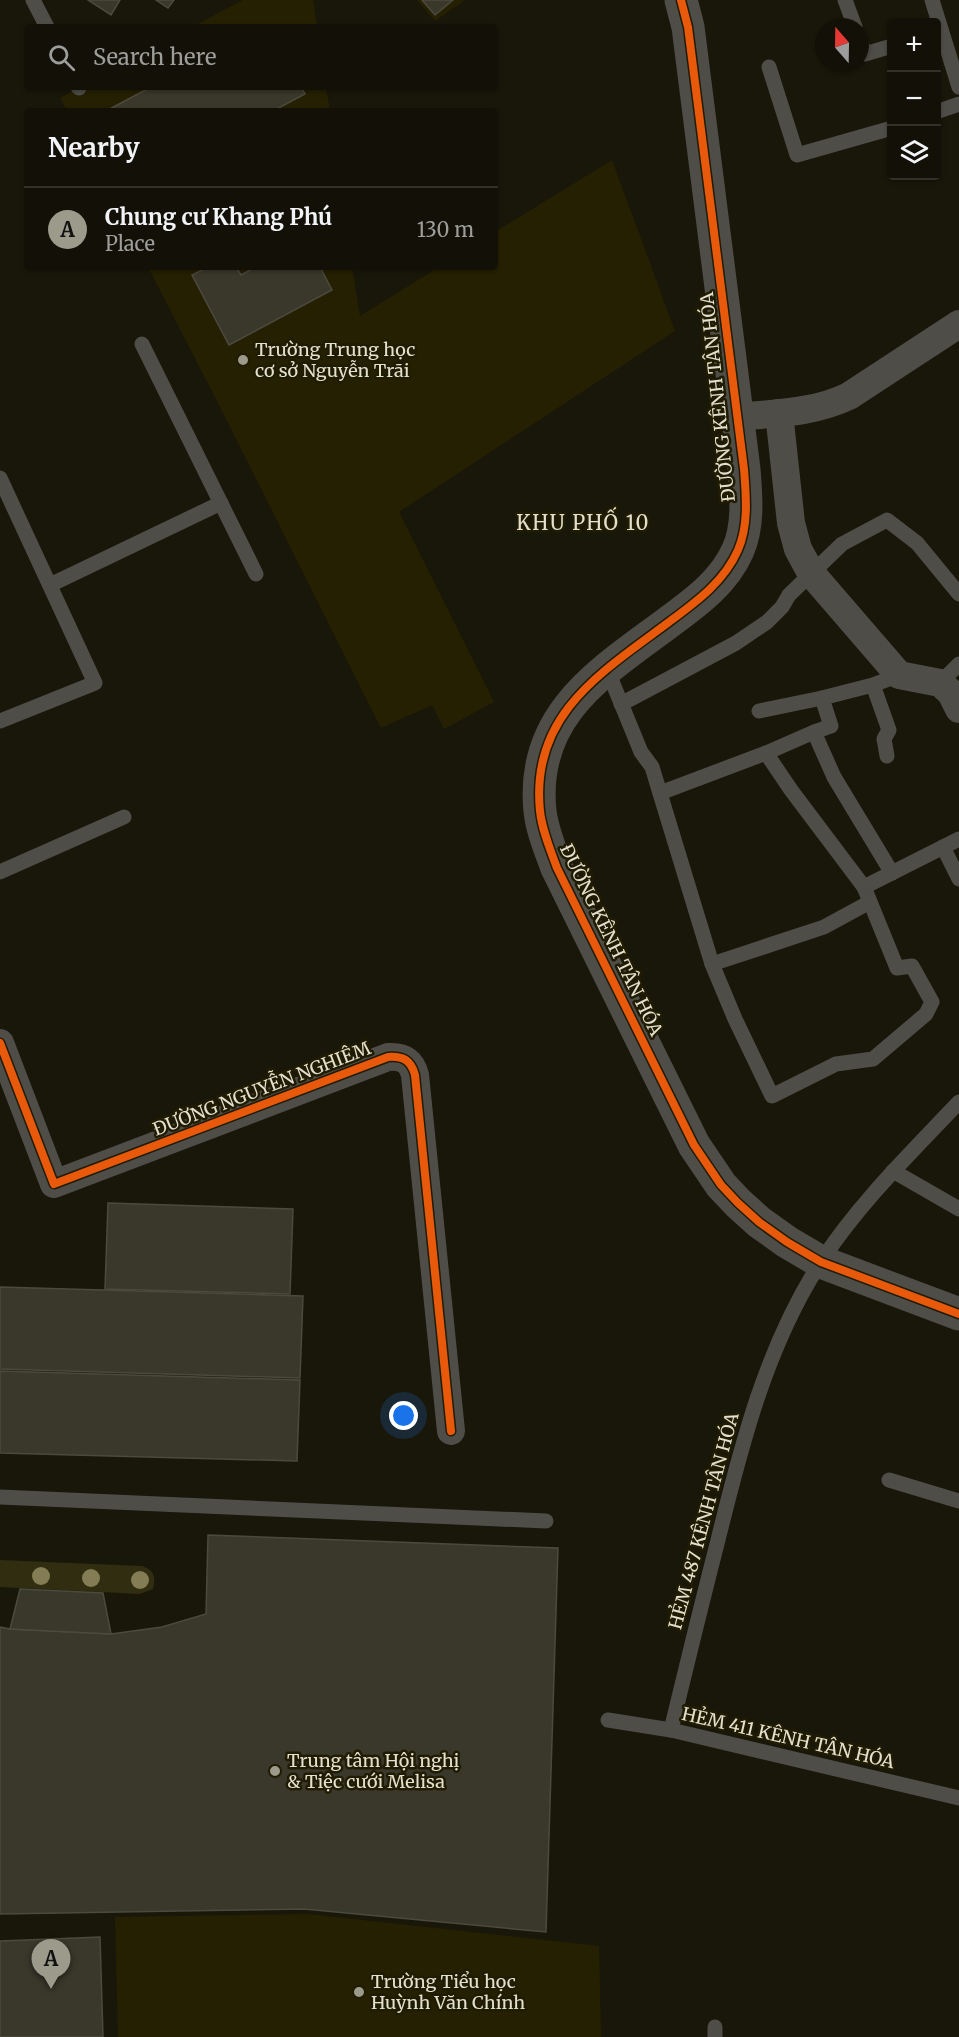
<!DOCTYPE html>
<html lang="en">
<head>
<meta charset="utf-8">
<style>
  :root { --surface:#131107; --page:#1c1a11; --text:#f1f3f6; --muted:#9d9d9b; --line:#323128; --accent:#9c9a8a }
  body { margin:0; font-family:Merriweather,serif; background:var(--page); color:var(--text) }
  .controls { position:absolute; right:18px; top:18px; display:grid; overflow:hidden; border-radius:6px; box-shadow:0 2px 4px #0004 }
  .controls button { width:54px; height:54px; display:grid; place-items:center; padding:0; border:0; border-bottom:2px solid var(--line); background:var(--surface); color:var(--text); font:30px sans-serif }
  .compass { position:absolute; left:815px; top:18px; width:54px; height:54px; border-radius:50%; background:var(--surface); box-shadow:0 2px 4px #0004; rotate:340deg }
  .you { position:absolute; left:404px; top:1416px; width:21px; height:21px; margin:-15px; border:4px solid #fff; border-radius:50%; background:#1a73e8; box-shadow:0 0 0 9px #1a73e833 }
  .badge { display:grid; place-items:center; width:39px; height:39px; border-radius:50%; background:var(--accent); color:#111; font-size:20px; font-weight:700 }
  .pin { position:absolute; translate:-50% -50px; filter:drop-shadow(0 2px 3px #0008) }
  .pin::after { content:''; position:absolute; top:32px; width:21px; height:18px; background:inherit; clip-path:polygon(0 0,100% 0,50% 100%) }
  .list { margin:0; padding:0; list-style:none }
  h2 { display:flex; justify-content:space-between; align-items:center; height:78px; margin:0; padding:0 24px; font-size:26px }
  h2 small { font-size:20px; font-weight:400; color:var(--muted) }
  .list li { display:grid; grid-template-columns:39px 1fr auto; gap:18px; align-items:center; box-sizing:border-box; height:84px; padding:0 24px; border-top:2px solid var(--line) }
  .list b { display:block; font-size:22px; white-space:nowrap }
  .list p { margin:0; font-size:20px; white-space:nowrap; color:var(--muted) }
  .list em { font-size:20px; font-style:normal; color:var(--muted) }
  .icon { flex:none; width:33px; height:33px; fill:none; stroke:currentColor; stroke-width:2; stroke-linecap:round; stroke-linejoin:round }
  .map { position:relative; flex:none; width:959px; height:2037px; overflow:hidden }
  .search { position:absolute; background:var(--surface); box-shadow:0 2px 4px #0004; left:24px; top:24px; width:474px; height:66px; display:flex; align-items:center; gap:15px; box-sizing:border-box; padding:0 21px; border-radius:6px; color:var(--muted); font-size:22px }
  .panel { position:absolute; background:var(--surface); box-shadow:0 2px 4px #0004; left:24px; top:108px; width:474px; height:162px; border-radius:6px }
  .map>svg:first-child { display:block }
</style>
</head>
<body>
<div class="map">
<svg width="959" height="2037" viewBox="0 0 959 2037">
  <rect width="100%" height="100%" fill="#191709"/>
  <g fill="#252001">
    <path d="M243,0H313L317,27H192Z"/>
    <path d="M417,0H465L435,21Z"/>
    <path d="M80,87H326L330,111H67L60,98Z"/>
    <path d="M612,160L675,331L399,512L494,702L444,729L432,705L381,728L218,403L148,267H352L360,316L439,267H495V232Z"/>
    <path d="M308,1914L599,1946L601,2037H118L115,1917Z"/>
  </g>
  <path fill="#312d10" d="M0,1560L142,1566C154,1570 156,1577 153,1589L140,1594L0,1587Z"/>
  <g fill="#3a382b" stroke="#4c4a3e" stroke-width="1.5">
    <path d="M88,0H120L111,15Z"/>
    <path d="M156,0H174L168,8Z"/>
    <path d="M422,0H453L435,15Z"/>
    <path d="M151,87H301L305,94L273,111H106Z"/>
    <path d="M208,267H236L241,275L256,267H320L332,290L229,345L192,275Z"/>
    <path d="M108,1203L293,1209L290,1294L105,1289Z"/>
    <path d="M0,1287L303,1296L300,1378L0,1369Z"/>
    <path d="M0,1371L300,1380L297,1461L0,1453Z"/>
    <path d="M208,1535L558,1548L546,1932L304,1909L0,1914V1627L10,1629L111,1634L162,1627L206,1614Z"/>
    <path d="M20,1589L103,1593L111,1634L10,1629Z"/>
    <path d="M100,1937L103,2037H0V1941Z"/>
  </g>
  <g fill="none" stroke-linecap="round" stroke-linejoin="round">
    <g stroke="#4e4d48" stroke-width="15">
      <path d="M33,0L47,27"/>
      <path d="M845,0L855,27"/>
      <path d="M932,0L959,87"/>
      <path d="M860,40L865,54L892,46"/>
      <path d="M769,67L797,155L892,128"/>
      <path d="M78,87L79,88"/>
      <path d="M936,112L959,104"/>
      <path d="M142,344L256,574"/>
      <path d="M0,478L95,683L0,721"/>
      <path d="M50,585L221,503"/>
      <path d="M607,669L641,752L652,767L712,964L735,1019L772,1096L836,1064L873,1059L926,1014L932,1002L912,966L897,968L864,887L791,790L766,753"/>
      <path d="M940,683L959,664"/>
      <path d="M873,685L889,730L884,739L887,756"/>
      <path d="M621,704L736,643L767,622L782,607L789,595L842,544L887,520L917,543L959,594"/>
      <path d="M759,711L822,698"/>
      <path d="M660,793L766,753L814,732"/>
      <path d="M943,847L959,879"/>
      <path d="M0,872L124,817"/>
      <path d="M892,873L834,777L814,732L831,726L822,698L873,685L899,675"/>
      <path d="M864,887L959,839"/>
      <path d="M712,964L824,927L870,902"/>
      <path d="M893,1171L959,1209"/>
      <path d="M889,1480L959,1501"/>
      <path d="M0,1497L546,1521"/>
      <path d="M608,1720L671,1730L959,1798"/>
      <path d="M671,1730C686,1668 701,1606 717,1544C741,1446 766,1346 822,1260C861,1201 911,1153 959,1102"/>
      <path d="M715,2037V2027"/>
    </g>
    <g stroke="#4e4d48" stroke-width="28">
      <path d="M779,413L791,523L798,549L811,573L899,675L940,683L951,693L959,709"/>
      <path d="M738,417C775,413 814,413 849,396L959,324"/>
      <path d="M0,1043L54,1184L388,1057C403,1056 411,1060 415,1075L451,1431"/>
    </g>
    <path stroke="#4e4d48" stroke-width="33" d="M681,0L688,27L744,469C746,495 749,525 738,550C724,582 696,602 669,622C602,672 530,714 540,811C542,830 550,849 557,868L694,1145L721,1185L738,1203L759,1222L787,1242L821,1262L959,1314"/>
    <defs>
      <g id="cycleway">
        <path d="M681,0L688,27L744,469C746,495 749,525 738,550C724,582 696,602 669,622C602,672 530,714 540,811C542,830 550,849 557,868L694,1145L721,1185L738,1203L759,1222L787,1242L821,1262L959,1314"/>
        <path d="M0,1043L54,1184L388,1057C403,1056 411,1060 415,1075L451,1431"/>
      </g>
    </defs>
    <use href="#cycleway" stroke="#201c02" stroke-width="11"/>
    <use href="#cycleway" stroke="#e8590c" stroke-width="8"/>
  </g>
  <g fill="#837c54">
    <circle cx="41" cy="1576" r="9"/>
    <circle cx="91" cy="1578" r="9"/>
    <circle cx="140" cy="1580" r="9"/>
  </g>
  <g fill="#9c9a8a" stroke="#201c02" stroke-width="2">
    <circle cx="243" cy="360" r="6"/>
    <circle cx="275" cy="1771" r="6"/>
    <circle cx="359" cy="1992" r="6"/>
  </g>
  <g text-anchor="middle" stroke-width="5" stroke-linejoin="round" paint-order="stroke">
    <g font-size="18" fill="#e3e0d0" stroke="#201c02" text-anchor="start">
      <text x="255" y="356">Trường Trung học<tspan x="255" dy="21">cơ sở Nguyễn Trãi</tspan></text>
      <text x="287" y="1767">Trung tâm Hội nghị<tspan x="287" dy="21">&amp; Tiệc cưới Melisa</tspan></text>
      <text x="371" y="1988">Trường Tiểu học<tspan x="371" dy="21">Huỳnh Văn Chính</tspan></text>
    </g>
    <g font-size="18" fill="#e3e0d0" stroke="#201c02">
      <text transform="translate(718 397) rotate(-96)" y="6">ĐƯỜNG KÊNH TÂN HÓA</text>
      <text transform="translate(611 940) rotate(64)" y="6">ĐƯỜNG KÊNH TÂN HÓA</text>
      <text transform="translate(262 1089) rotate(-21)" y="6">ĐƯỜNG NGUYỄN NGHIÊM</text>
      <text transform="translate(704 1521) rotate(-75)" y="6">HẺM 487 KÊNH TÂN HÓA</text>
      <text transform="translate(788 1738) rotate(13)" y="6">HẺM 411 KÊNH TÂN HÓA</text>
    </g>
    <g font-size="20" letter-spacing="1.5" fill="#e3e0d0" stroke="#201c02">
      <text x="583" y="530">KHU PHỐ 10</text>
    </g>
  </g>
</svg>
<div class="controls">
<button>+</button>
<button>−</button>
<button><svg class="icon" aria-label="layers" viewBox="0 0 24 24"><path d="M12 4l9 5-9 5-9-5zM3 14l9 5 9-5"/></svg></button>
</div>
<svg class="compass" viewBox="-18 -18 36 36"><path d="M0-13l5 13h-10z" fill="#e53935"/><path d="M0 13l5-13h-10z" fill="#9d9d9b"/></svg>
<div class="you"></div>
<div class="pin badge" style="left:51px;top:1989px">A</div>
<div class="search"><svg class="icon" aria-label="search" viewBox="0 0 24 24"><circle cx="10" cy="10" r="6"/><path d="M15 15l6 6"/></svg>Search here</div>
<section class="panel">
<h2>Nearby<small></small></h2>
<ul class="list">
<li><span class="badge">A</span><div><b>Chung cư Khang Phú</b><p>Place</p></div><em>130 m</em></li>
</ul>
</section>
</div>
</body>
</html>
